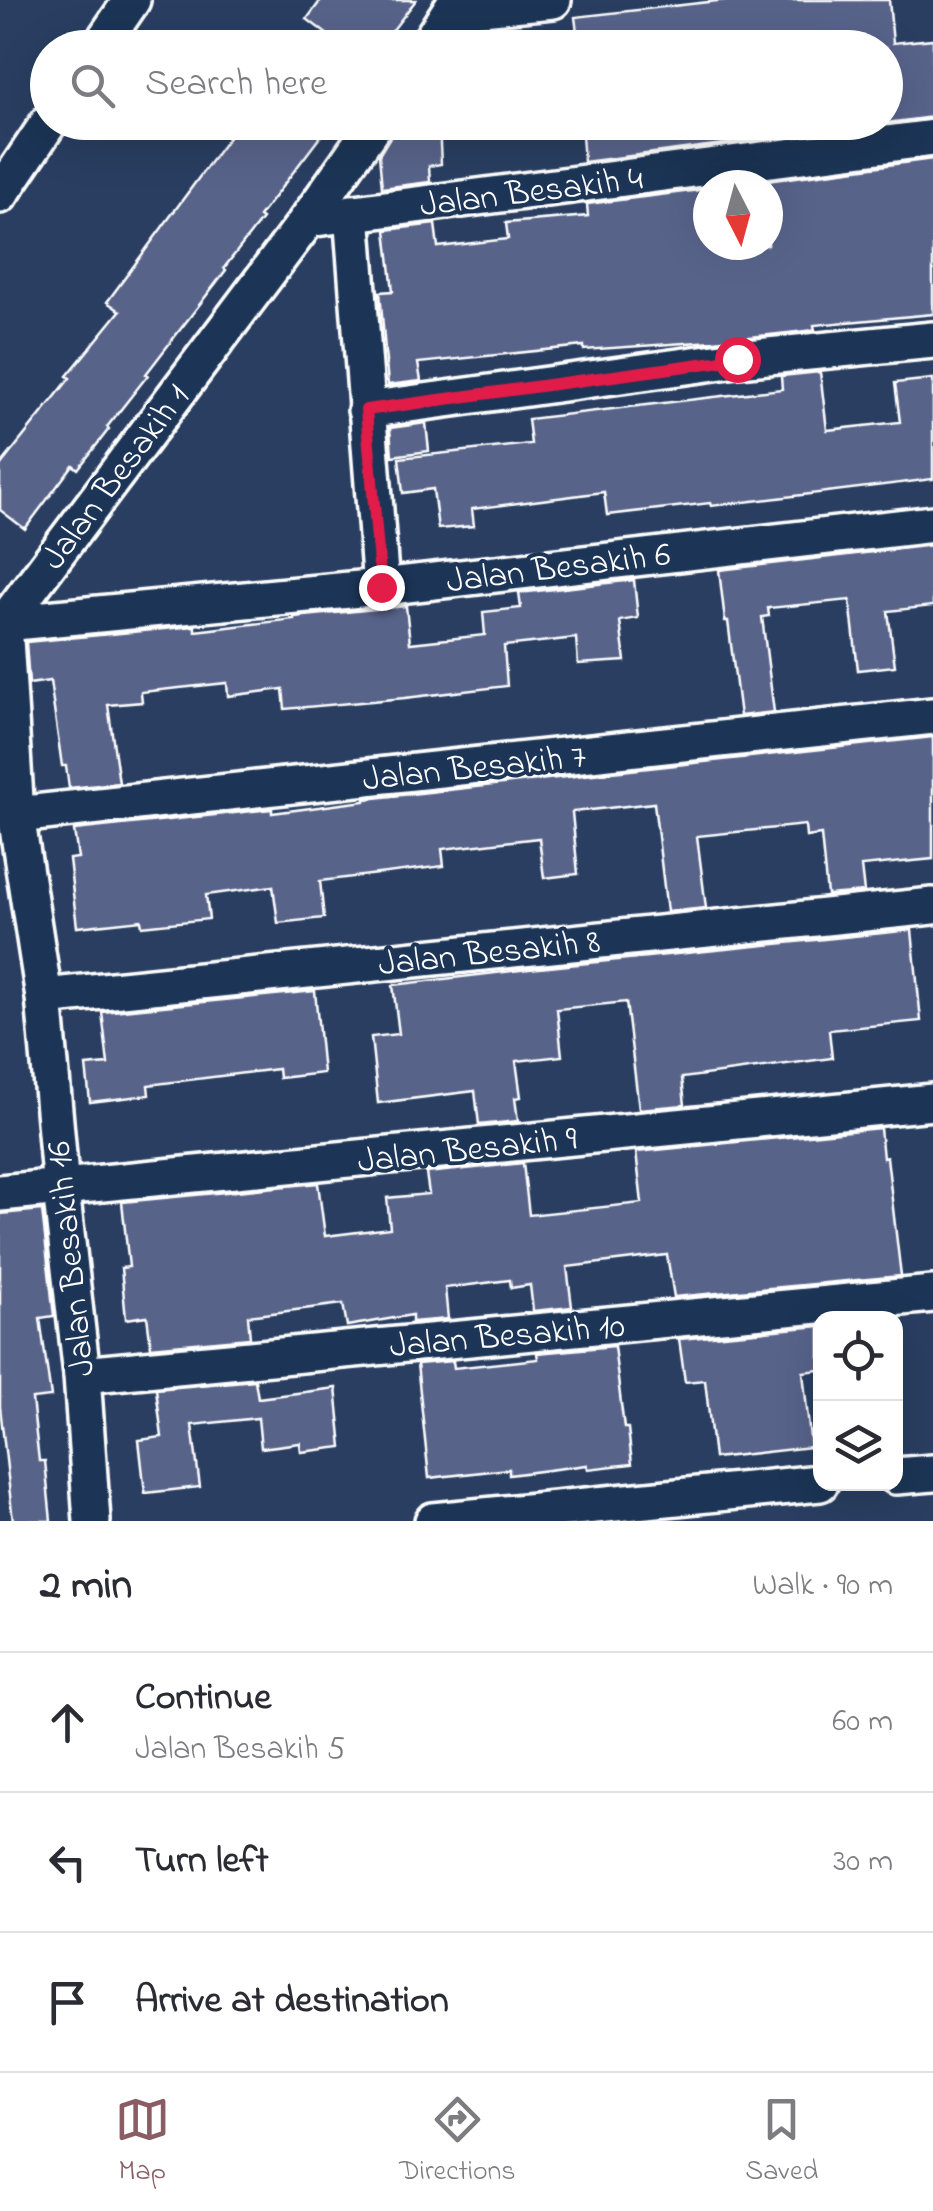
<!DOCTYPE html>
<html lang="en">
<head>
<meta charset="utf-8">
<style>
  :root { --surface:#fff; --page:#f7f7f7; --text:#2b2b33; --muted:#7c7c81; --line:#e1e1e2; --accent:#8a5d65 }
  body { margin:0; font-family:"Indie Flower",sans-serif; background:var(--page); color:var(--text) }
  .controls { position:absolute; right:30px; bottom:30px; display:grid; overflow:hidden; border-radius:20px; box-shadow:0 10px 40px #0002 }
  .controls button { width:90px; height:90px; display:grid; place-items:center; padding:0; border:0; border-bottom:2px solid var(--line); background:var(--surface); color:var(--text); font:50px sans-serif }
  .compass { position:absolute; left:693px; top:170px; width:90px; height:90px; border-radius:50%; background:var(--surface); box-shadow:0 10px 40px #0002; rotate:174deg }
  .stop { position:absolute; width:30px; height:30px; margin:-22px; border:8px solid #e11d48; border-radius:50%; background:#fff }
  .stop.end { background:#e11d48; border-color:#fff; box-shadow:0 2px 10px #0008 }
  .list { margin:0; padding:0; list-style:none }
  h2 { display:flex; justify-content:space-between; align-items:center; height:130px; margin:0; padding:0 40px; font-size:42px }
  h2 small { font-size:32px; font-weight:400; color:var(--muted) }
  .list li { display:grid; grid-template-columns:65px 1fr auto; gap:30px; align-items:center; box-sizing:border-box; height:140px; padding:0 40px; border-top:2px solid var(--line) }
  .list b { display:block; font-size:38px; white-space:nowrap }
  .list p { margin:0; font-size:32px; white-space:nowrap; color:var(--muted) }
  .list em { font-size:32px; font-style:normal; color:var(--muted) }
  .icon { flex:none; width:55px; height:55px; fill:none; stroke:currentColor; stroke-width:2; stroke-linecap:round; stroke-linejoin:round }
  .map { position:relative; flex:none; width:933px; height:1521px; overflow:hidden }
  .search { position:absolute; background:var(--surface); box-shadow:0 10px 40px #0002; left:30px; right:30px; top:30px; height:110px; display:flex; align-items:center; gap:25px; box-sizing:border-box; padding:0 35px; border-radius:55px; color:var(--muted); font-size:38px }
  .sheet { height:550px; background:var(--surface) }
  nav { display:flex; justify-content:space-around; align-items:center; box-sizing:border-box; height:140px; border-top:2px solid var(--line); background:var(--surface); font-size:28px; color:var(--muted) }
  nav a { display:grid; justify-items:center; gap:5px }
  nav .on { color:var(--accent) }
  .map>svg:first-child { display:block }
</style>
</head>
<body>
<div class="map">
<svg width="933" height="1521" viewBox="0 0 933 1521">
  <rect width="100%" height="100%" fill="#293e61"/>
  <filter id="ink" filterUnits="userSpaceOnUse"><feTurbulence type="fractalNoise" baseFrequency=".01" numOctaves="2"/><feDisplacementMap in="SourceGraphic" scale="20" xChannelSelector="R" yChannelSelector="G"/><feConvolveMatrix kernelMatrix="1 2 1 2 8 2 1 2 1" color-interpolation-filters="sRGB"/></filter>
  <g filter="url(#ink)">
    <g fill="#59638a" stroke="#fff" stroke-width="2.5">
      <path d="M321,0H416L379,48H345L307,19Z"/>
      <path d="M726,0H889L893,43L933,39V117L584,162L581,122H886V48H579L575,17Z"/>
      <path d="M240,122H327L318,134L323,133L259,217L262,219L224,268L226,270L146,374L148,375L107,427L109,429L78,469L73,465L25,529L0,510V466L70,378L67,376L120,311L107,302Z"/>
      <path d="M439,124L441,164L429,166L430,182L382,188L379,155L396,127Z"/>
      <path d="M933,159V314L814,325L815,330L714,341L584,350V346L418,363L421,381L388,385L380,292L393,291L386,230L435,224L438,247L508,239L506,223L588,216L587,204L708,189V245H768V185H736Z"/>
      <path d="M820,372L827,430L900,422L895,383L933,379V479L711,506L710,503L607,515L604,492L472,509L474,526L438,529L433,489L403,493L399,458L531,444L528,419L782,389L781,376Z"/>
      <path d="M426,423L429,451L392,456L390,428Z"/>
      <path d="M933,545V606L888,611L895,666L858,670L850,600L768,608L769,616L762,617L774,712L740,716L728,621H725L719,570Z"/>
      <path d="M634,580L638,618L620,621L625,661L578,664L576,638L504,646L507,686L405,698L285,709L283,689L228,696L227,683L141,692L142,702L108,705L119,783L69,788L66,766H62L50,681L29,684L26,642L195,626V631L294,619V617L406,606L410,643L485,635L483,612L521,608L519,593Z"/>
      <path d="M933,737V859L861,866L864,892L827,895L821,835L806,837L805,825L697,836L706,908L667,912L654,803L572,812L578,874L544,878L539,838L442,849L444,866L320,881L324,918L278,923L273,886L206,895L209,919L142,926L141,920L77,927L69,859L78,858L74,830L272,809V813L365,801V799Z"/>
      <path d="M912,930L921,1021L829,1030L832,1058L682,1078L685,1105L639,1109L626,1002L557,1009L562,1056L516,1061L521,1097L515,1098L518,1121L479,1125L475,1091L378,1103L371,1037L399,1034L393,985L529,969Z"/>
      <path d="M315,991L323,1073L279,1078L278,1069L148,1085L149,1095L90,1102L86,1066L108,1064L102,1012Z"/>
      <path d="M880,1128L883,1158L887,1157L901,1276L674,1297L667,1255L567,1267L572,1307L533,1311L530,1285L511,1288L510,1280L445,1288L448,1319L412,1322V1315L347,1326L343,1304L248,1316L250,1338L151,1347L147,1316L126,1319L121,1268L129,1267L122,1202L318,1183L325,1236L390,1228L387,1198L429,1194L426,1173L523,1163L529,1215L642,1203L636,1152Z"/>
      <path d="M42,1210L54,1316L40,1318L51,1397L32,1399L39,1461H45L51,1521H13L0,1407V1214Z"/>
      <path d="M820,1326V1370L803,1372L811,1447L714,1458L705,1380L685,1382L679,1339Z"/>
      <path d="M614,1346L624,1428H628L632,1464L588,1469L587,1465L509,1475V1469L429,1478L417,1364L453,1361L454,1368L538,1359L537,1353Z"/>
      <path d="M255,1380L258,1398L336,1388L342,1447L301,1452L300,1443L261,1448L258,1418L192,1425L200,1487L145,1493L139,1440L162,1437L156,1389Z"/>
    </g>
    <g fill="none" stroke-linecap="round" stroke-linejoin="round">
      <defs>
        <g id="minor">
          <path d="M451,10L553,0"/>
          <path d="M99,48L132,0"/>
          <path d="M426,48L457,0"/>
          <path d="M0,195L49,122"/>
          <path d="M352,213L381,587"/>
          <path d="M308,219L933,138"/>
          <path d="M366,410L737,359L933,340"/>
          <path d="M4,623L381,587L933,524"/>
          <path d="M16,815L933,716"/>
          <path d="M44,997L933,906"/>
          <path d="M0,1193L933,1102"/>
          <path d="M82,1375L933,1294"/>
          <path d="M896,1476L933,1473"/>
          <path d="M92,1521L82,1375L61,1189L44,997L16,815L4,623L308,219L376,122"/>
          <path d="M433,1521L820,1483"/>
        </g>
      </defs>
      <use href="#minor" stroke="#fff" stroke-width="42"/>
      <use href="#minor" stroke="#1d3557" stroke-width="35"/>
    </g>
  </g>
  <g fill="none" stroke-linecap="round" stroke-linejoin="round" filter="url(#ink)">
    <path stroke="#e11d48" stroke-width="12" d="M381,587L366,410L737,359"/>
  </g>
  <g text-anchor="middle" stroke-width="8" stroke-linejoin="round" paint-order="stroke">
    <g font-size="35" fill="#fff" stroke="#1d3557">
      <text transform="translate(531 190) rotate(-7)" y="12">Jalan Besakih 4</text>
      <text transform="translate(114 476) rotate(-53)" y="12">Jalan Besakih 1</text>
      <text transform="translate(558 566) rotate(-7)" y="12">Jalan Besakih 6</text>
      <text transform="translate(474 766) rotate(-6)" y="12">Jalan Besakih 7</text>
      <text transform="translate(489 951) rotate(-6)" y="12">Jalan Besakih 8</text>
      <text transform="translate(467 1148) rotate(-6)" y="12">Jalan Besakih 9</text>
      <text transform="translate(69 1259) rotate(-96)" y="12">Jalan Besakih 16</text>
      <text transform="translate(507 1334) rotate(-5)" y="12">Jalan Besakih 10</text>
    </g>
  </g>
</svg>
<div class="controls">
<button><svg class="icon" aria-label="locate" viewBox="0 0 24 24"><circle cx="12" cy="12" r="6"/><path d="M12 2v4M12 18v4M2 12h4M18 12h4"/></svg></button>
<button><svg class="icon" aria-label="layers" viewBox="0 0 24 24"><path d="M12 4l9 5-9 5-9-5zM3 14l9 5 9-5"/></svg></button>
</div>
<svg class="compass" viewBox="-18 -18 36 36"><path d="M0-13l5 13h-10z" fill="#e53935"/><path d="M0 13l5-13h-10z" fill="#7c7c81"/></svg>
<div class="stop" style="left:737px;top:359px"></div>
<div class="stop end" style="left:381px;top:587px"></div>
<div class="search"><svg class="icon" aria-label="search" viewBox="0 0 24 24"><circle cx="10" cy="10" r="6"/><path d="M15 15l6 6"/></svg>Search here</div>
</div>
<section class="sheet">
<h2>2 min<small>Walk · 90 m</small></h2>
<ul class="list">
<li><svg class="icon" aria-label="ahead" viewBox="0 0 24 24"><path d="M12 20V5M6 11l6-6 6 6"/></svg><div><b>Continue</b><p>Jalan Besakih 5</p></div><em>60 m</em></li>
<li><svg class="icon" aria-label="left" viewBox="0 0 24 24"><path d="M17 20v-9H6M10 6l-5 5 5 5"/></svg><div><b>Turn left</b></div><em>30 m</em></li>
<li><svg class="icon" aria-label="arrive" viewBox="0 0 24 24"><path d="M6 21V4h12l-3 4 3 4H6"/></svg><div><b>Arrive at destination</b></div></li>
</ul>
</section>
<nav>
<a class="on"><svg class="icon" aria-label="map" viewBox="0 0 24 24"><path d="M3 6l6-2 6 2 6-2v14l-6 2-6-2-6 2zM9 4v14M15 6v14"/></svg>Map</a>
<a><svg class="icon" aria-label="directions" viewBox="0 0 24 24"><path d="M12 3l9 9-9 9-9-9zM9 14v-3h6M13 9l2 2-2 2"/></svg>Directions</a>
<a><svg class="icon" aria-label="saved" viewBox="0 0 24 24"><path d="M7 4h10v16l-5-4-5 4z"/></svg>Saved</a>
</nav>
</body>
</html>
